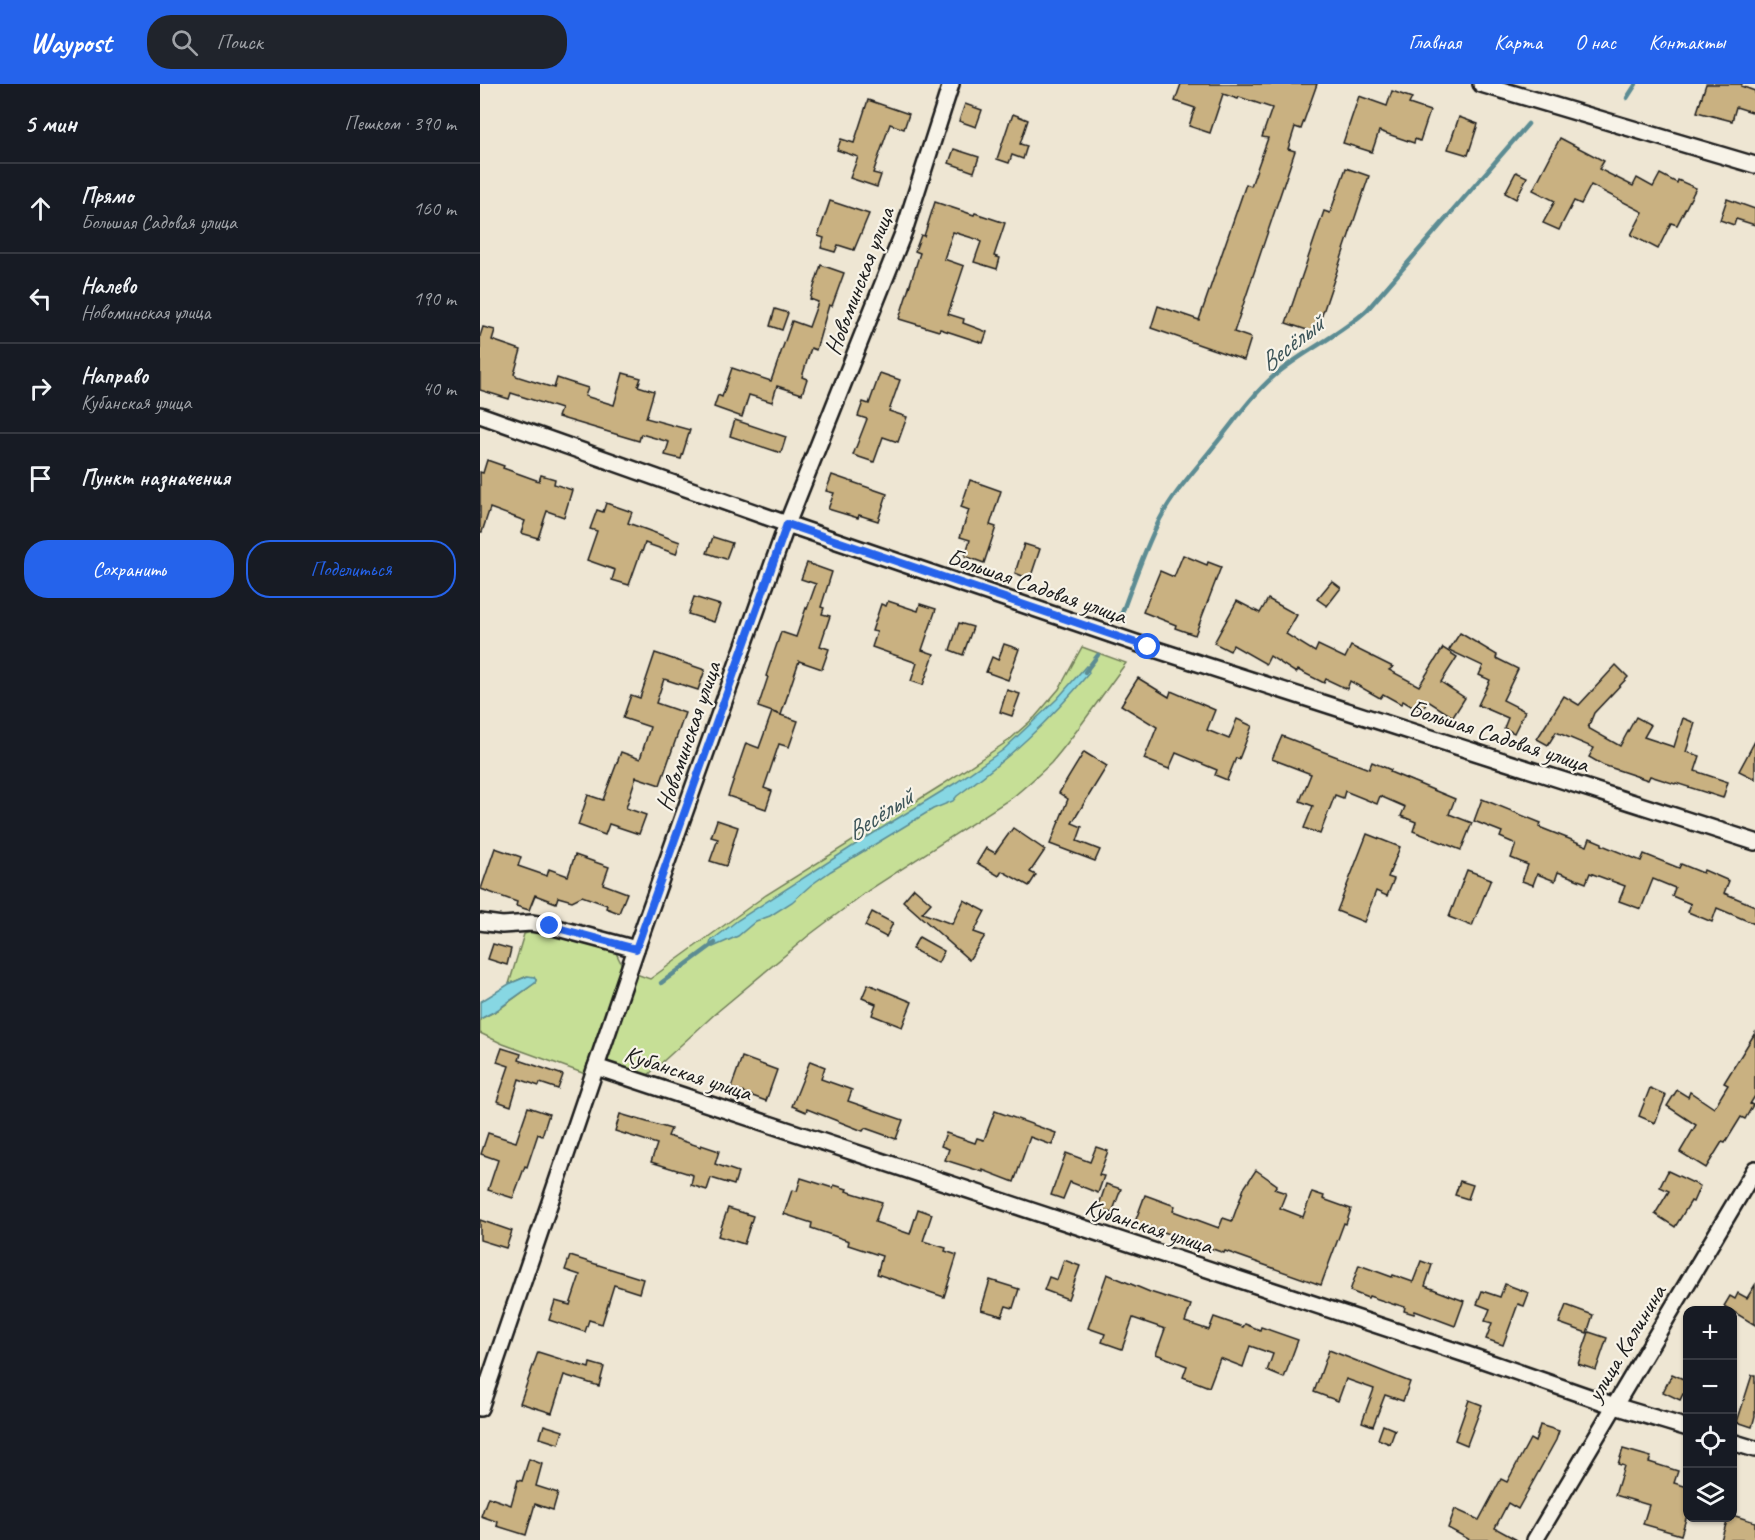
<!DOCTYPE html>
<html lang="ru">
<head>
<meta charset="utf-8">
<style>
  :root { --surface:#171b24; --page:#20242c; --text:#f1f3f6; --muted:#9ea1a6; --line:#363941; --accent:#2563eb }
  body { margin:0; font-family:Caveat,sans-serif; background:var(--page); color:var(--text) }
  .controls { position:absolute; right:18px; bottom:18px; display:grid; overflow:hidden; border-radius:12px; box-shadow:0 2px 4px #0004 }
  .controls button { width:54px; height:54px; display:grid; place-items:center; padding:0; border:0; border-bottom:2px solid var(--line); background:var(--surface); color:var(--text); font:30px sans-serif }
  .stop { position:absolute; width:18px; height:18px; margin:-14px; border:4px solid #2563eb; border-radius:50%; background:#fff }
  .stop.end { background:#2563eb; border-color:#fff; box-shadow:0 2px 6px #0008 }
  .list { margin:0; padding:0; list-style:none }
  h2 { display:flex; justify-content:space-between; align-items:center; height:78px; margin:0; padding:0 24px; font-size:26px }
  h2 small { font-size:20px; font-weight:400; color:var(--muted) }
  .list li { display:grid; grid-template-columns:39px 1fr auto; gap:18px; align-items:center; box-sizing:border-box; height:90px; padding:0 24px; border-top:2px solid var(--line) }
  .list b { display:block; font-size:22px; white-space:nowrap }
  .list p { margin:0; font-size:20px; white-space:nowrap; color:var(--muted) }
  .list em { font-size:20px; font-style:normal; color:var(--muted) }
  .actions { display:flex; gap:12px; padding:18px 24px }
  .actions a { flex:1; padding:14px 0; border:2px solid var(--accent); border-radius:24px; text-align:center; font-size:21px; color:var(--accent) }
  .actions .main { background:var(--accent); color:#fff }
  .icon { flex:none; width:33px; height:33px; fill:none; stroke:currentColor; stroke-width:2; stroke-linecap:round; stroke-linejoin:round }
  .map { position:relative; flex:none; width:1275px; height:1456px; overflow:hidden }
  header { display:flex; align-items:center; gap:36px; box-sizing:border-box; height:84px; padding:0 30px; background:var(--accent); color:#fff }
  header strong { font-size:28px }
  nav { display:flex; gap:33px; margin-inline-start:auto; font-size:21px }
  .search { width:420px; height:54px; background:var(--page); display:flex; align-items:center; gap:15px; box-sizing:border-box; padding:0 21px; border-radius:24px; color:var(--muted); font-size:22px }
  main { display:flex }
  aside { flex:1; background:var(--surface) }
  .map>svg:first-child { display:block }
</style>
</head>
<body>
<header>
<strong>Waypost</strong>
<div class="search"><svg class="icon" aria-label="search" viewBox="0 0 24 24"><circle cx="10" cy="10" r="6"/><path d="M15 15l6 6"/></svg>Поиск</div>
<nav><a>Главная</a><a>Карта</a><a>О нас</a><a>Контакты</a></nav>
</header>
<main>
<aside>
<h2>5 мин<small>Пешком · 390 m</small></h2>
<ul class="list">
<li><svg class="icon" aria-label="ahead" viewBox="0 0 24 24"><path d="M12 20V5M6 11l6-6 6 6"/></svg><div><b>Прямо</b><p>Большая Садовая улица</p></div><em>160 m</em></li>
<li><svg class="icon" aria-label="left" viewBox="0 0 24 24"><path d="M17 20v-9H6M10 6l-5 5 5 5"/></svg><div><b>Налево</b><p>Новоминская улица</p></div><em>190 m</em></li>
<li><svg class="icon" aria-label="right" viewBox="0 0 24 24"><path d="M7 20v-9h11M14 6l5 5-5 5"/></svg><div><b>Направо</b><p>Кубанская улица</p></div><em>40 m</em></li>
<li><svg class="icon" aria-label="arrive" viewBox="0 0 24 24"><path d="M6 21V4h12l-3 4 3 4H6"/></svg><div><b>Пункт назначения</b></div></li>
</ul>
<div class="actions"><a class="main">Сохранить</a><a>Поделиться</a></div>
</aside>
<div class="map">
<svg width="1275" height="1456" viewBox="0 0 1275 1456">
  <rect width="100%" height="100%" fill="#eee6d3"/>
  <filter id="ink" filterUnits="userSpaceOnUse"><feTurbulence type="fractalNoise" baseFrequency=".0167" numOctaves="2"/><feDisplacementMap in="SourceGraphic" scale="12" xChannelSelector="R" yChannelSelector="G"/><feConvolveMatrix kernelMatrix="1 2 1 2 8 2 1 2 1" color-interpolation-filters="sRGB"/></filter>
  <g filter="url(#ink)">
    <g fill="#c6df96" stroke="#717e59" stroke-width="1.5">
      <path d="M602,563L646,579C621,612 598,648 571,679C559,691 546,702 533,713L389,806L328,852L237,928L166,993L126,980L156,890L170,895L286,811L462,701L528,657L555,633L579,605Z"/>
      <path d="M54,847L69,848L135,867L144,885L108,991L23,960L0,949V935L18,926L55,899L56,896L47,892L29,900L44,850Z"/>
    </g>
    <g fill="#87d7e3" stroke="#5c8c93" stroke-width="1.5">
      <path d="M606,582L608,583L609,589C568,639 529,674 477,712L473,717L453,725L351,787L331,801L312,818L290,832L276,837L258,852L233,863L230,860L231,857L258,836L384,755L477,698L523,666L577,615Z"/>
      <path d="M48,892L54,893L56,896L55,899L17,926L0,935V918L29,900Z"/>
    </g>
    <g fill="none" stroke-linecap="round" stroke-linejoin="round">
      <g stroke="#5c8c93" stroke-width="4.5">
        <path d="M1147,14L1156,0"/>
        <path d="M639,537C652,503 663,468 680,435C694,408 716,385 734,362C753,339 771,312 794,292C823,267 859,252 887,226L1048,40"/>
        <path d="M605,588L618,571"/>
        <path d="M181,899L235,859"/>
      </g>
    </g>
    <g fill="#c9b181" stroke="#1c1c1c" stroke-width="1.5">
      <path d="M701,0H837L821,45L815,43L808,65L815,67L754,248L771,254L764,276L671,244L678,222L719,236L766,100L771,102L788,54L782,53L792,24L759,13L758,15L743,10L730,49L709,42L715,24L695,17Z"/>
      <path d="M1226,0H1262L1261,2L1275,7V29L1256,23L1252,37L1217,28Z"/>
      <path d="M912,7L932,14L929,20L950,27L940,57L935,55L934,59L899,47L892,68L863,59L879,12L907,22Z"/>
      <path d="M388,16L429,30L424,45L410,40L393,89L401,91L397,103L370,94L378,73L357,66L361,55L374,59Z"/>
      <path d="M485,20L502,26L496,43L479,37Z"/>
      <path d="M533,30L548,36L540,60L547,62L543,75L532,71L529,79L517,75L530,36H531Z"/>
      <path d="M979,33L998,40L988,71L968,65Z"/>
      <path d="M1080,54L1124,77L1119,85L1153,102L1157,94L1173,103L1180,90L1197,99L1198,96L1216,104L1197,141L1191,139L1178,165L1151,151L1163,128L1111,101L1101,120L1094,117L1079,146L1063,139L1075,117L1053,106Z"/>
      <path d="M474,65L499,73L494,88L469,79Z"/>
      <path d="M866,84L889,92L836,249L806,239L844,127L850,129Z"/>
      <path d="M1036,88L1047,93L1036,115L1025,109Z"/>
      <path d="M1247,115L1275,125V141L1256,135L1254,141L1240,136Z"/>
      <path d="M350,117L389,130L374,166L358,161L355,168L341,164L344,154L338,152Z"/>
      <path d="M455,118L494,131L495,129L525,139L514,172L520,174L517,185L494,178L501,158L499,156L473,148L464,175L484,182L468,230L484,235L483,239L507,248L503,259L460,245L459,247L419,235L440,169L435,167L441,151L444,152Z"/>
      <path d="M341,181L364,189L352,222L349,221L336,266L331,264L322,293L327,295L322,310L297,302L292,318L269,311L262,333L234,323L238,311L242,313L252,284L291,297L312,237L329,243L338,218L330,215Z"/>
      <path d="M295,225L308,229L302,246L290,242Z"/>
      <path d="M3,243L15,246L12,256L41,266L34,290L36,291V292L74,304L77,294L89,298L108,304L105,312L134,321L143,289L161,294L158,302L174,307L166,334L210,346L201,375L185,371L189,358L161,350L159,357L78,333L81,325L31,309L29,315L0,306V252Z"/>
      <path d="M400,289L420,296L409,327L427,333L418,358L403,353L394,378L373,371L387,335L378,332L383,318L389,320Z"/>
      <path d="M255,336L306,353L301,369L250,352Z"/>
      <path d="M7,376L24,382L23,384L59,397L61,391L75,395L74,400L92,406L84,433L67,427L58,454L41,449L45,437L10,424L2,448H0V388L3,389Z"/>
      <path d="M352,391L407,410L398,437L379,431L378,434L348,425L354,409L346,407Z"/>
      <path d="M490,396L521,407L510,441L516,443L504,479L485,472L490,456L480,453L489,426L481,423Z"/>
      <path d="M126,419L152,428L148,439L200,458L196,470L165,459L162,468L161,467L149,501L132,496L135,486L107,476L117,447L110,445L117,426L123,428Z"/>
      <path d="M233,453L252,459L246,475L227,469Z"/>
      <path d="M544,460L560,465L550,495L535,489Z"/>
      <path d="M703,471L727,481L728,478L741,483L715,551L695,544L696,541L663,528L680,487L694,493Z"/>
      <path d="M327,479L352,488L341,523L344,524L342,530L350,532L340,562L349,565L342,585L319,577L301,631L278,623L288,593L286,592L301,548L316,553L326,524L327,525L336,500L321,495Z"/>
      <path d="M852,497L861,504L847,522L837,515Z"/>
      <path d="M214,513L240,521L234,538L208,530Z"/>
      <path d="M788,515L817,531L806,550L835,568L838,561L865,574L871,562L913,583L909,586L939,602L963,564L977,573L961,598L985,614L973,633L948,617L941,628L923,617L921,620L903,610L900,614L870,597L867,605L846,595L844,599L818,586L816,589L790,572L786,580L753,561L750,567L734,559L757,517L780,529Z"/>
      <path d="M408,517L438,527L440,520L456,525L442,566L454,570L443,601L431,597L437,579L392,563L397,548L392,547L401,520L406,522Z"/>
      <path d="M479,539L493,543L483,571L470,566Z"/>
      <path d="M980,549L1017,571L1016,574L1038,585L1023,616L1045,627L1034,649L1024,644L1028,634L998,621L1010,596L999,591L1003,582L969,566Z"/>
      <path d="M524,560L539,565L528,596L506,588L512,573L518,576Z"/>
      <path d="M175,569L225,586L218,606L184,595L176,619L205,629L180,701L156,693L146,724L166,731L159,750L129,740L125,751L98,741L108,711L123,716L141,668L160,675L170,643L143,634L151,611L160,614Z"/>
      <path d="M1136,581L1148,593L1114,629L1108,644L1140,662L1156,633L1171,641L1164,653L1194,663L1203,634L1215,639L1206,668L1220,672L1215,687L1248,698L1243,714L1196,699L1195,700L1170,692L1168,696L1123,681L1109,673L1114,664L1076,648L1068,661L1057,655L1084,612L1099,621Z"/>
      <path d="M658,594L689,613L691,607L735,626L727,646L749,655L757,635L772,642L759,675L756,674L747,696L735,691L737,686L696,669L689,685L664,675L677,643L641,621Z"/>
      <path d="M527,606L540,610L532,632L520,628Z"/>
      <path d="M292,628L318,637L309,663L299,660L284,704L292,707L286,725L248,712L266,659L279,664Z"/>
      <path d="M802,652L889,685L892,678L911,686L910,688L975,715L969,730L992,739L981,766L933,747L936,738L921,732L925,723L900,712L897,720L865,707L863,714L855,711L840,750L824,744L833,722L820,717L831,690L792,675Z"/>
      <path d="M1275,657V695L1259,687Z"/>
      <path d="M604,668L627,682L592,739L602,743L597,757L620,766L615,777L570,760L588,715L579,709Z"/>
      <path d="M1002,715L1061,739L1059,743L1107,762L1110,754L1122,759V761L1161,777L1164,770L1199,784L1201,780L1223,789L1224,786L1249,797L1244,809L1275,822V840L1237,824L1232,838L1208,828L1211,820L1192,812L1195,804L1173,795L1161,825L1139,817L1145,802L1110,789L1106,799L1078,788L1075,797L1057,790L1053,801L1042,797L1048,781L1031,774L1036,760L1020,753L1022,748L994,737Z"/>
      <path d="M237,736L258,743L246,782L230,777L238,755L231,753Z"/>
      <path d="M533,744L565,766L550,788L556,791L549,802L522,787L519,792L497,779L506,764L515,769Z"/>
      <path d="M887,750L920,763L908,793L914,795L907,812L896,807L884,838L857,827Z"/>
      <path d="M15,764L41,773L38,782L67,792L69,785L88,792L95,771L129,783L123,800L147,809L139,829L126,824L127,821L102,812L92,817L78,813L76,819L55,811L49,826L36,822L37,818L1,805Z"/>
      <path d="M987,786L1011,795L992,842L969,833Z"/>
      <path d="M434,804L451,819L442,829L472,840L484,816L505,827L494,848L505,852L489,876L423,817Z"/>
      <path d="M392,828L413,839L406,853L385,842Z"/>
      <path d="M439,853L464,867L458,879L432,865Z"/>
      <path d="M13,860L31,865L27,881L8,875Z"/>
      <path d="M388,900L432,918L422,943L392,931L396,920L382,914Z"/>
      <path d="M1275,949V1012L1270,1020L1273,1021L1265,1035L1261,1033L1245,1059L1242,1058L1226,1084L1200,1068L1216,1041L1187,1022L1197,1006L1208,1013L1210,1008L1234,1024L1248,1001L1244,999Z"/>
      <path d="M22,964L41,970L39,976L83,991L78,1005L60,999L59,1002L39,995L31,1022L17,1017L29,982L17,978Z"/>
      <path d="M262,973L297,986L286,1017L251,1004Z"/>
      <path d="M330,977L345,983L341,995L372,1006L368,1017L423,1036L416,1055L385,1044L383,1047L327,1025L326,1028L312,1022Z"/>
      <path d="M1170,1004L1186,1011L1175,1039L1159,1032Z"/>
      <path d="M48,1023L69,1030L62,1052L58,1050L47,1083L45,1082L33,1114L8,1106L18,1076L1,1070L8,1049L36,1058Z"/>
      <path d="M515,1027L576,1049L572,1061L550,1053L534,1098L503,1086V1088L465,1076L469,1065L461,1062L466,1049L495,1059L497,1054L504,1056Z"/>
      <path d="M140,1030L191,1045L188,1052L221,1063V1061L239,1067L235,1080L258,1088L254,1101L231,1094L227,1106L211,1101L213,1091L171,1078L177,1060L135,1047Z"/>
      <path d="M616,1063L628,1067L619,1091L624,1092L618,1109L590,1098L583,1115L571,1111L586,1069L610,1078Z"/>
      <path d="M776,1086L797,1101L794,1105L806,1109L800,1124L823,1133L832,1108L844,1112L843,1115L871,1125L866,1140L864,1139L841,1201L745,1167L744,1169L655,1138L665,1111L695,1122L693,1127L739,1144L743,1134L752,1137L764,1104Z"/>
      <path d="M1188,1087L1220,1102L1213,1118L1211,1117L1195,1143L1175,1130L1189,1107L1180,1103Z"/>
      <path d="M321,1094L353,1104L354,1101L367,1105L366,1107L402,1118L395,1138L430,1150L438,1125L452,1130L443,1157L466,1164L465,1167L477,1171L464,1213L397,1190L402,1172L368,1161L369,1157L331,1144L332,1139L304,1130L312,1106L317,1107Z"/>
      <path d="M980,1097L993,1101L988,1115L975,1111Z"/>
      <path d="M626,1100L641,1105L632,1129L618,1124Z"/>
      <path d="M248,1124L273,1132L264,1160L238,1152Z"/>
      <path d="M0,1136L32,1147L26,1164L0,1156Z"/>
      <path d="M90,1172L163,1195L159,1209L134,1201L122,1240L109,1236L105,1248L69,1236L75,1217L90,1221L100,1191L85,1186Z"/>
      <path d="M584,1176L600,1182L588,1215L564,1206L569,1193L577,1196Z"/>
      <path d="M941,1177L952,1181L945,1202L984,1217L975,1242L935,1227L934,1230L924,1227L925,1223L915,1220V1221L889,1212L888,1214L870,1207L879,1181L912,1193L913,1191L933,1198Z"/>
      <path d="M627,1190L670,1208L711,1221L705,1238L729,1246L734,1233L763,1243L765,1240L780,1246L781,1243L818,1256L804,1294L787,1287L793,1270L770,1262L763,1283L740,1274L729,1303L703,1293L707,1282L676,1270L685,1245L653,1234L642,1265L622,1258L625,1250L608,1244Z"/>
      <path d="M510,1196L539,1205L533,1224L526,1222L522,1232L501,1226Z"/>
      <path d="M1025,1200L1049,1209L1044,1222L1038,1220L1023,1261L1006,1255L1012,1239L1005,1237L1010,1225L997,1220L1002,1207L1020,1213Z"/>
      <path d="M1275,1201V1241L1244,1222L1250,1212L1255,1215L1258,1209L1267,1214Z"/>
      <path d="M1086,1221L1113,1231L1107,1249L1079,1239Z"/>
      <path d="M1109,1248L1127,1254L1116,1286L1098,1280Z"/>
      <path d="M849,1266L930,1298L923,1317L905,1311L893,1342L882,1338L894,1305L866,1295L858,1317L834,1308Z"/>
      <path d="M58,1268L109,1284L110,1279L124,1283L119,1302L84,1291L72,1329L40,1319Z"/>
      <path d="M1192,1290L1208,1297V1312L1203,1310L1200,1316L1183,1308Z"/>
      <path d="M1272,1291H1275V1332L1272,1343L1257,1338Z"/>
      <path d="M989,1316L1002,1321L987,1361L975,1356Z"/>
      <path d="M64,1341L83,1347L79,1360L60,1354Z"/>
      <path d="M903,1341L915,1346L910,1360L898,1355Z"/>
      <path d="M1060,1341L1079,1347L1076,1356L1038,1425L1028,1419L1015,1444L1037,1456H990L968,1444L975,1425L999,1436L1021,1395L1027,1398L1050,1355L1055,1358Z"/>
      <path d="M1143,1365L1171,1373L1169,1378L1198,1387L1194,1399L1208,1403V1428L1201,1451L1163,1440L1169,1421L1135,1411L1144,1382L1138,1380Z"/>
      <path d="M49,1375L62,1380L56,1402L78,1409L73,1426L55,1420L46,1451L17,1442L18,1438L1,1432L8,1413L31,1421L38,1396L42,1397Z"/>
      <path d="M1252,1431L1275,1438V1456H1241L1248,1434H1252Z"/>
    </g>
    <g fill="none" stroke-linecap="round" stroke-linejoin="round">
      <defs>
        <g id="minor">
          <path d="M1001,0L1275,81"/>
          <path d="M0,331L307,440L668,563L1275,758"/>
          <path d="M0,838L22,841L51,839L70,842L156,865"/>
          <path d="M116,983L997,1274L1135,1322L1208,1344"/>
          <path d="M0,1324L156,865L307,440L424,147L471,0"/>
          <path d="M1252,1358L1275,1365"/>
          <path d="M1055,1456L1275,1085"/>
        </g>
      </defs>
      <use href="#minor" stroke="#1c1c1c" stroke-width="20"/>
      <use href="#minor" stroke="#f7f3e8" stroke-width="15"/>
    </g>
  </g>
  <g fill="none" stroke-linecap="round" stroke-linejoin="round" filter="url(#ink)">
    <path stroke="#2563eb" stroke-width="8" d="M70,842L156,865L307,440L668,563"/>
  </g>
  <g text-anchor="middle" stroke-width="4.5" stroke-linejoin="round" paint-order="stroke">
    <g font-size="24" fill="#1c1c1c" stroke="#f7f3e8">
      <text transform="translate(379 197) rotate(-69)" y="8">Новоминская улица</text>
      <text transform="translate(557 502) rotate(19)" y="8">Большая Садовая улица</text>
      <text transform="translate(208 652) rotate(-71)" y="8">Новоминская улица</text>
      <text transform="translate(1019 652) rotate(18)" y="8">Большая Садовая улица</text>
      <text transform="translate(208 989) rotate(18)" y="8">Кубанская улица</text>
      <text transform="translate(669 1142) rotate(18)" y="8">Кубанская улица</text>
      <text transform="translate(1146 1259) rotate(-59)" y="8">улица Калинина</text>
    </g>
    <g font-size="26" font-style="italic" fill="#3c5458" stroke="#f7f3e8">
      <text transform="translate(811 259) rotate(-38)" y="9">Весёлый</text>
      <text transform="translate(399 730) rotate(-33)" y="9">Весёлый</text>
    </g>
  </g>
</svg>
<div class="controls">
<button>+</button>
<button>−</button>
<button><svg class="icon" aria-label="locate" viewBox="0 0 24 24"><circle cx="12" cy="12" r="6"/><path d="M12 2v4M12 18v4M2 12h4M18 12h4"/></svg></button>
<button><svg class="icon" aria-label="layers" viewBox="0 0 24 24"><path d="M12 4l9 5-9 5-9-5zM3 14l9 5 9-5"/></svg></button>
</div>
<div class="stop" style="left:668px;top:563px"></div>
<div class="stop end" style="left:70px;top:842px"></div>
</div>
</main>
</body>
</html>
